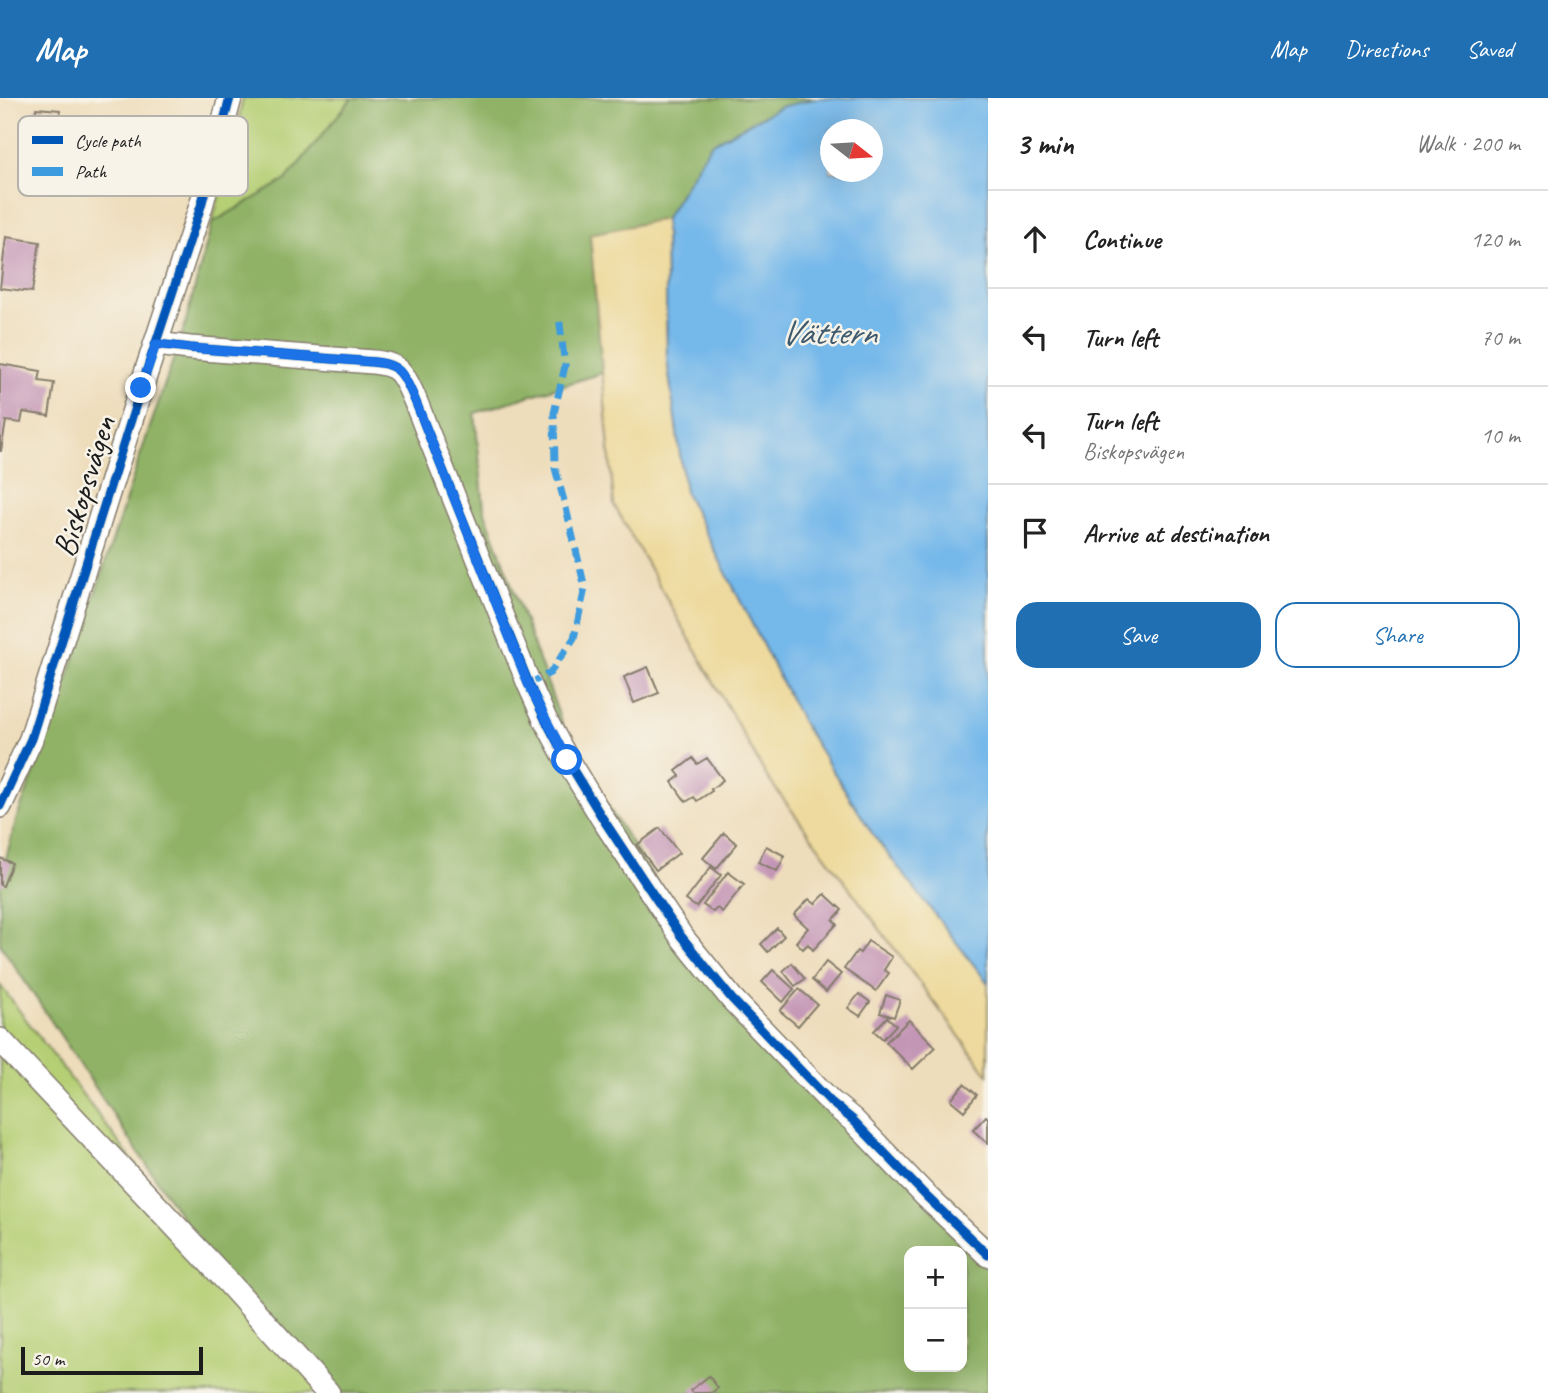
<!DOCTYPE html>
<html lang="en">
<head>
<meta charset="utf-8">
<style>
  :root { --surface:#fff; --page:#f2f2f2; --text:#222; --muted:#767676; --line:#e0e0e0; --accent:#1f6fb2 }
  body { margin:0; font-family:Caveat,sans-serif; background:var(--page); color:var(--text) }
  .controls { position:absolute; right:21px; bottom:21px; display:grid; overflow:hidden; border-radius:14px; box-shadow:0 7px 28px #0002 }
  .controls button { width:63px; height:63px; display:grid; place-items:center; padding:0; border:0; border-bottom:2px solid var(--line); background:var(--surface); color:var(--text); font:35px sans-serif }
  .compass { position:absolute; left:820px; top:21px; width:63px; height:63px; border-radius:50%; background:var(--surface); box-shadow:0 7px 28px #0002; rotate:107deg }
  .scale { position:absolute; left:21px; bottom:18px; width:182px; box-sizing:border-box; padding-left:7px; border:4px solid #1c1c1c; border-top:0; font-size:19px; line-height:24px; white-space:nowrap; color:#1c1c1c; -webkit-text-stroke:5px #f7f3e8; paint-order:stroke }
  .stop { position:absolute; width:21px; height:21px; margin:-16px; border:5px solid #1a73e8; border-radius:50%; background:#fff }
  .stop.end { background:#1a73e8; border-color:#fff; box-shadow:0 2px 7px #0008 }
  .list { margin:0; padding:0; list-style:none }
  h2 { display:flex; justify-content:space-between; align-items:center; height:91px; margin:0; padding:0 28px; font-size:30px }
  h2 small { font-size:23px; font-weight:400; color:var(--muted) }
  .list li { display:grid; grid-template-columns:46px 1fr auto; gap:21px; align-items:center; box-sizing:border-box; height:98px; padding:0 28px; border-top:2px solid var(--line) }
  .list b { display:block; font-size:26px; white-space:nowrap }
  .list p { margin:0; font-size:23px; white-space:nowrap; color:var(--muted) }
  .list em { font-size:23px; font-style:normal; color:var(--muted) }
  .actions { display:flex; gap:14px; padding:21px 28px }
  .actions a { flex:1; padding:16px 0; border:2px solid var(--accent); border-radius:21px; text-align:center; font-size:24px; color:var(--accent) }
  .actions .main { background:var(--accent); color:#fff }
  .icon { flex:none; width:38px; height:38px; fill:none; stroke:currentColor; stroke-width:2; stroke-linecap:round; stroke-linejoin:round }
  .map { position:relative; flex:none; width:988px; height:1295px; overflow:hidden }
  header { display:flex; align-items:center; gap:42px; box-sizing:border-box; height:98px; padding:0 35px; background:var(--accent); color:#fff }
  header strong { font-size:33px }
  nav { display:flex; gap:38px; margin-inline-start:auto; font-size:24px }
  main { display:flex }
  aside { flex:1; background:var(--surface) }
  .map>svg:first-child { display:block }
</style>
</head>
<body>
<header>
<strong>Map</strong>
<nav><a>Map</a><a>Directions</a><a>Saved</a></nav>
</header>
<main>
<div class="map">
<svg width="988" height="1295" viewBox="0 0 988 1295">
  <rect width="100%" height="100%" fill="#f7f3e8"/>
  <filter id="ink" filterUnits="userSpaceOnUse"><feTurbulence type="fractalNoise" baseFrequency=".0143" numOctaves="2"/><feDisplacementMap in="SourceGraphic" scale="14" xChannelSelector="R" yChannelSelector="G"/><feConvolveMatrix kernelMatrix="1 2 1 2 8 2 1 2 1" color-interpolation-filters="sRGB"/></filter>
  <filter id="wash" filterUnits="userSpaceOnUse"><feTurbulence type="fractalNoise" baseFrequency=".00686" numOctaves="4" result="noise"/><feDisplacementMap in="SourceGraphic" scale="28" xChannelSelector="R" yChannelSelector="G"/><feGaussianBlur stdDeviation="1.57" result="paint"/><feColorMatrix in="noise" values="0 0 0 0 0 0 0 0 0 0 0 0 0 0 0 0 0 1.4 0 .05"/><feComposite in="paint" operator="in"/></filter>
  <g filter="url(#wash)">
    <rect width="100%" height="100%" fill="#edb"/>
    <g fill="#b5cf75" stroke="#687648" stroke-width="2">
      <path d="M243,0H352L286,82L212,125L234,43Z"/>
      <path d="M0,887L227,1188L325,1295H0Z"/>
    </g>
    <path fill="#90b266" stroke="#566741" stroke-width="2" fill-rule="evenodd" d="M352,0H818L780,9L711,46L665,121L590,136L602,275L475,315L484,411L572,653L737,909L923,1097L988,1140V1295H325L227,1188L0,846V783L16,722L53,625L140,358L184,230L212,125L286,82ZM909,1153H962V1269H909Z"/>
    <path fill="#eeda9e" stroke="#857b5d" stroke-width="2" d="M665,121L667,261L685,394L802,624L874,738L988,885V977L767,679L614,407L590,136Z"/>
    <path fill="#74b8ea" stroke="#486a83" stroke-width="2" fill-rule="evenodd" d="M818,0H988V885L874,738L802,624L685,394L667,261L665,121L711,46L780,9ZM830,32H872V74H830Z"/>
    <g id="blocks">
      <g fill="#c496b6">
        <path d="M36,10L60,12L58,37L34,35Z"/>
        <path d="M6,139L40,144L32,194L0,190Z"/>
        <path d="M0,266L41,273L39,283L54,285L49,318L23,314L21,325L6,323L1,353H0Z"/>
        <path d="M648,569L659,595L634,605L624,579Z"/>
        <path d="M693,660L697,666L707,660L723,682L711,691L712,693L697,703L694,699L686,704L672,684L680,678L676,673Z"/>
        <path d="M660,730L679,755L656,772L637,747Z"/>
        <path d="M724,735L737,746L716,771L703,760Z"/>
        <path d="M766,748L785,758L777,773L758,764Z"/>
        <path d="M0,760L12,765L3,788L0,787Z"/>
        <path d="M711,769L721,777L696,809L686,802Z"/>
        <path d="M728,774L744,786L722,814L717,810L713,814L703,807Z"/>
        <path d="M825,796L842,812L833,822L837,826L813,852L808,846L803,851L796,844L808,830L794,817L809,801L815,806Z"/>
        <path d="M777,830L784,838L768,854L761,846Z"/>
        <path d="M868,843L892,859L884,872L889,875L876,893L844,871L857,853L860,855Z"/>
        <path d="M826,864L841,876L826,894L812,882Z"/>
        <path d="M792,865L805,881L795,888L783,873Z"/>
        <path d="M773,872L794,891L783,904L762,884Z"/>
        <path d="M799,891L817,906L798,928L780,913Z"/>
        <path d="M859,896L870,904L860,918L848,910Z"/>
        <path d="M886,897L900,902L894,919L880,915Z"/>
        <path d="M887,919L896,927L883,941L874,933Z"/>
        <path d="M909,922L936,949L913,971L886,944Z"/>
        <path d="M964,986L977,997L964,1013L951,1002Z"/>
        <path d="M986,1018L988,1020V1046L973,1032Z"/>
        <path d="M709,1278L718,1290L711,1295H693L691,1292Z"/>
      </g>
    </g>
  </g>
  <g filter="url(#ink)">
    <use href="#blocks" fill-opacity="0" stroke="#857c6c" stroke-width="2"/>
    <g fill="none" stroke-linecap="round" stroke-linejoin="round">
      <defs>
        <g id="minor">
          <path d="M156,246L190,250L373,264C382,265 392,266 399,273C409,283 420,315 426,330L529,586L545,621L567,662L603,721L644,783L681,838L732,901L831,1004L853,1022L927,1099L988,1157"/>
          <path d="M0,708L31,641L141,290L201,108L230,0"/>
          <path d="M0,942L228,1184L328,1295"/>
        </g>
      </defs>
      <use href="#minor" stroke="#857c6c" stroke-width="26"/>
      <use href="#minor" stroke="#fff" stroke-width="23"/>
      <path stroke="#3c9bdf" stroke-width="7" stroke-dasharray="14 7" stroke-linecap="butt" d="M530,589L529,586L550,575L574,540L585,490L566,410L555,370L554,315L565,268L559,218"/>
      <defs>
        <g id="cycleway">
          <path d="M156,246L190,250L373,264C382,265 392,266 399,273C409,283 420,315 426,330L529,586L545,621L567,662L603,721L644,783L681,838L732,901L831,1004L853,1022L927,1099L988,1157"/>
          <path d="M0,708L31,641L141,290L201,108L230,0"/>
        </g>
      </defs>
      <use href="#cycleway" stroke="#f7f3e8" stroke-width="13"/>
      <use href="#cycleway" stroke="#0057b8" stroke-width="9"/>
    </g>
  </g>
  <g fill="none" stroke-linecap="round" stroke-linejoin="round" filter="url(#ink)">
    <path stroke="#1a73e8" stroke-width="9" d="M141,290L156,246L190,250L373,264C382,265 391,266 399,273C409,283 420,315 426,330L528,586L567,662"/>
  </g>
  <g text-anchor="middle" stroke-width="5" stroke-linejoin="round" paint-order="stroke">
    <g font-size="33" fill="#1c1c1c" stroke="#f7f3e8">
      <text transform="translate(83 388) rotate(-73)" y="12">Biskopsvägen</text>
    </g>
    <g font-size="35" font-style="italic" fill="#3f5a6e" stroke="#f7f3e8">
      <text x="828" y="246">Vättern</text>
    </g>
  </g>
  <rect x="18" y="18" width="230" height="80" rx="10" fill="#f7f3e8" stroke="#b5b2ab" stroke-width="2"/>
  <rect x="32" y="38" width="31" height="8" fill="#0057b8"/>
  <rect x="32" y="69" width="31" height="9" fill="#3c9bdf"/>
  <g font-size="19" fill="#1c1c1c">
    <text x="75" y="49">Cycle path</text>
    <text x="75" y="80">Path</text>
  </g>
</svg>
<div class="controls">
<button>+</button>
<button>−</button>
</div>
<svg class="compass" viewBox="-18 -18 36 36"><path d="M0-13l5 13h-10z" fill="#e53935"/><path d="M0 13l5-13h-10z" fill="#767676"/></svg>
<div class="scale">50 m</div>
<div class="stop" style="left:567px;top:662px"></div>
<div class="stop end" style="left:141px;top:290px"></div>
</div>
<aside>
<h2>3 min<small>Walk · 200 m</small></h2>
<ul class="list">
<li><svg class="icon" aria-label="ahead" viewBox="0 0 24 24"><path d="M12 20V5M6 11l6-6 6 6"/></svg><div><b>Continue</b></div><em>120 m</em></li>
<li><svg class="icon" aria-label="left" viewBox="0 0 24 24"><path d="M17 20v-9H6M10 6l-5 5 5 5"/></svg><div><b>Turn left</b></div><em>70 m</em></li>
<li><svg class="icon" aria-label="left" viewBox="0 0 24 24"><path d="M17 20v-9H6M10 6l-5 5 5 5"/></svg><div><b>Turn left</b><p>Biskopsvägen</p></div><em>10 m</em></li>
<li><svg class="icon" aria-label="arrive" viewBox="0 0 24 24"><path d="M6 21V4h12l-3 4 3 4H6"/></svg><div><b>Arrive at destination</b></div></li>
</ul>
<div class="actions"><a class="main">Save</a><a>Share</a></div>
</aside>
</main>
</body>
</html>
